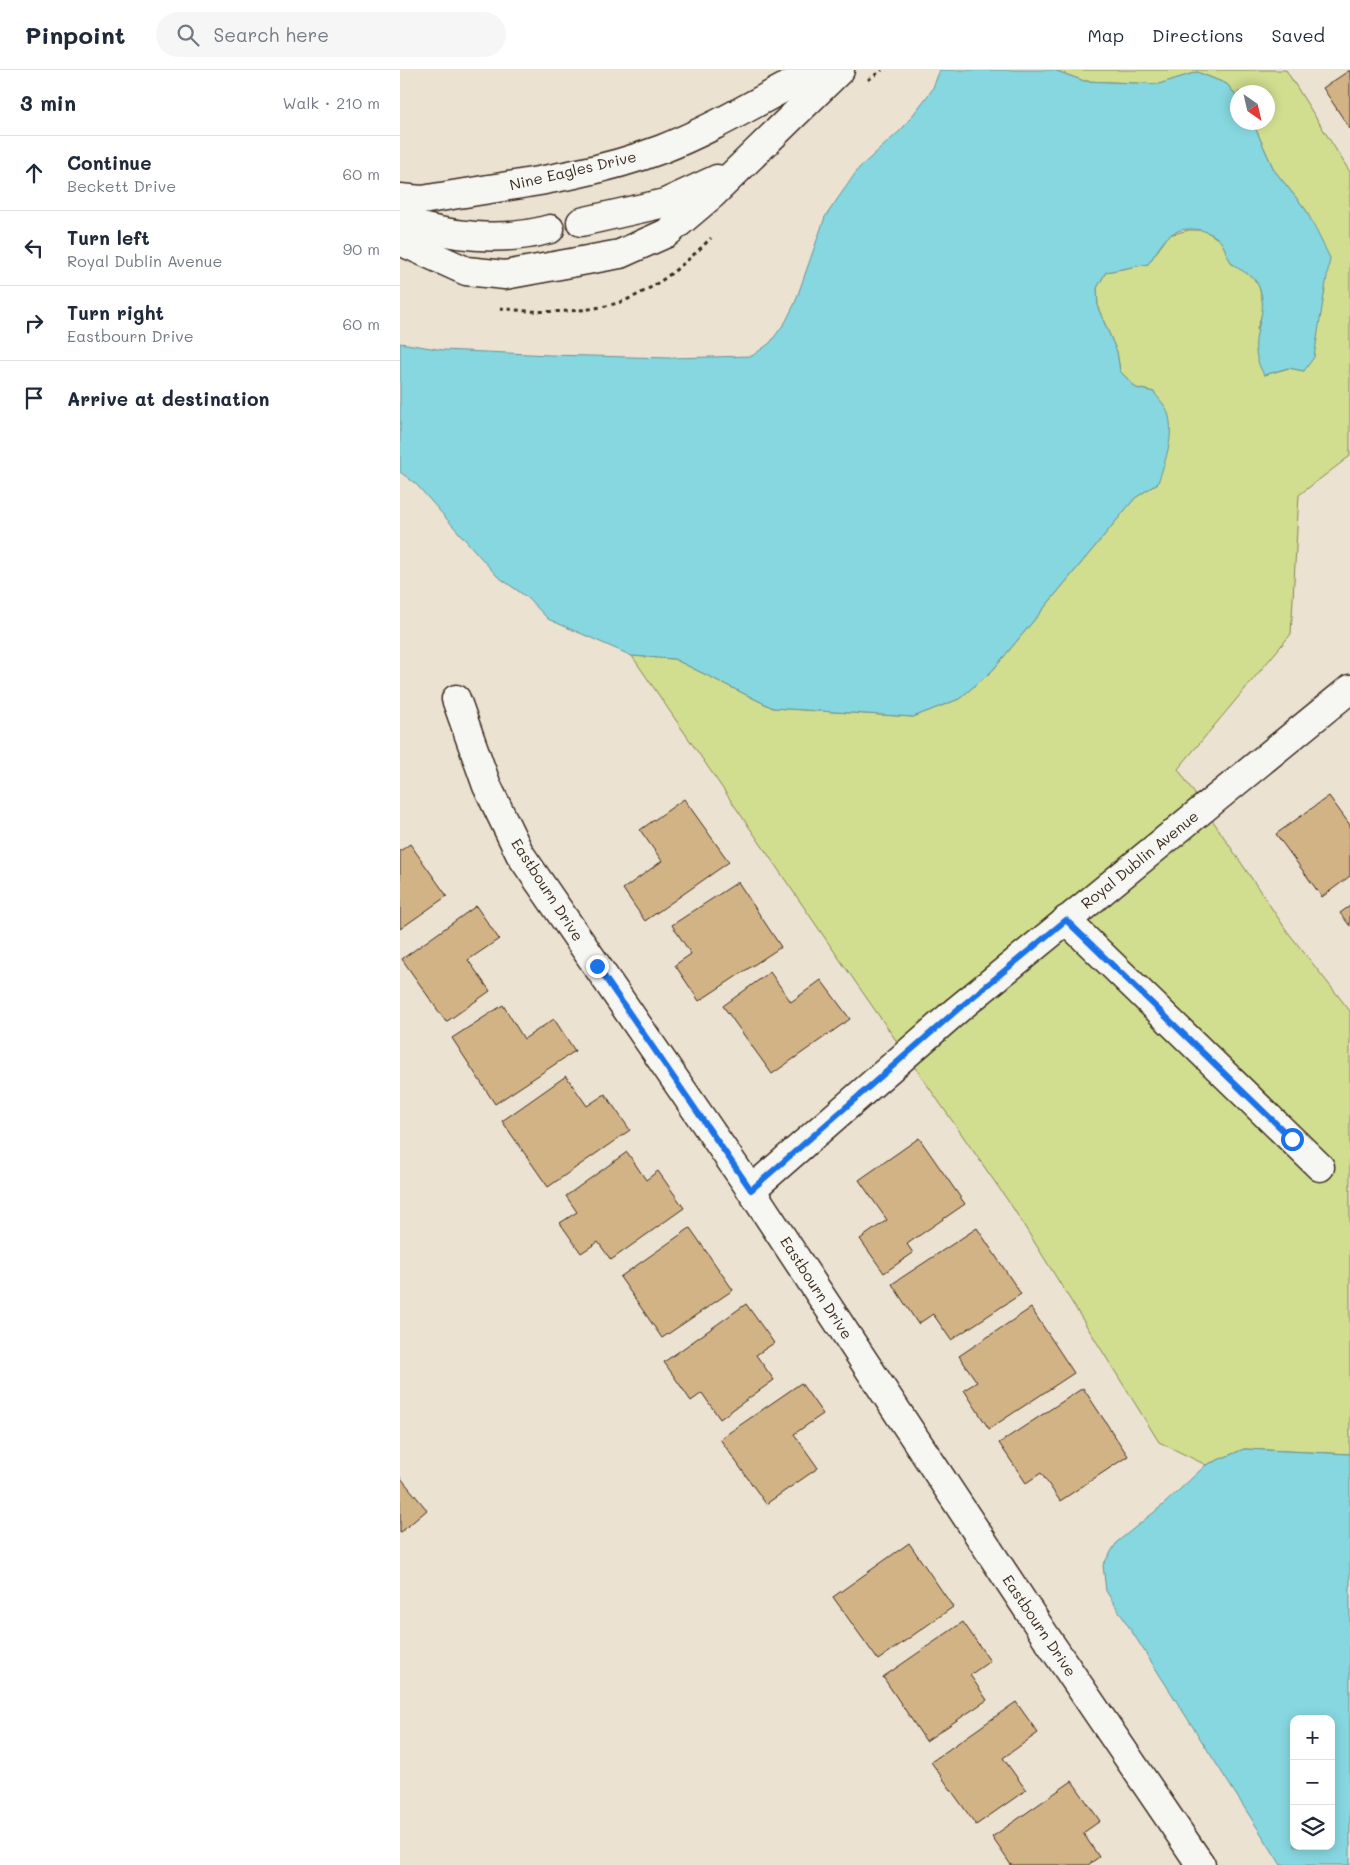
<!DOCTYPE html>
<html lang="en">
<head>
<meta charset="utf-8">
<style>
  :root { --surface:#fff; --page:#f6f6f7; --text:#1f2937; --muted:#747a83; --line:#e0e1e3 }
  body { margin:0; font-family:Mali,sans-serif; background:var(--page); color:var(--text) }
  .controls { position:absolute; right:15px; bottom:15px; display:grid; overflow:hidden; border-radius:10px; box-shadow:0 2px 12px #0003 }
  .controls button { width:45px; height:45px; display:grid; place-items:center; padding:0; border:0; border-bottom:1px solid var(--line); background:var(--surface); color:var(--text); font:25px sans-serif }
  .compass { position:absolute; left:830px; top:15px; width:45px; height:45px; border-radius:50%; background:var(--surface); box-shadow:0 2px 12px #0003; rotate:146deg }
  .stop { position:absolute; width:15px; height:15px; margin:-11px; border:4px solid #1a73e8; border-radius:50%; background:#fff }
  .stop.end { background:#1a73e8; border-color:#fff; box-shadow:0 1px 5px #0008 }
  .list { margin:0; padding:0; list-style:none }
  h2 { display:flex; justify-content:space-between; align-items:center; height:65px; margin:0; padding:0 20px; font-size:21px }
  h2 small { font-size:16px; font-weight:400; color:var(--muted) }
  .list li { display:grid; grid-template-columns:32px 1fr auto; gap:15px; align-items:center; box-sizing:border-box; height:75px; padding:0 20px; border-top:1px solid var(--line) }
  .list b { display:block; font-size:19px; white-space:nowrap }
  .list p { margin:0; font-size:16px; white-space:nowrap; color:var(--muted) }
  .list em { font-size:16px; font-style:normal; color:var(--muted) }
  .icon { flex:none; width:28px; height:28px; fill:none; stroke:currentColor; stroke-width:2; stroke-linecap:round; stroke-linejoin:round }
  .map { position:relative; flex:none; width:950px; height:1795px; overflow:hidden }
  header { display:flex; align-items:center; gap:30px; box-sizing:border-box; height:70px; padding:0 25px; background:var(--surface); border-bottom:1px solid var(--line) }
  header strong { font-size:24px }
  nav { display:flex; gap:28px; margin-inline-start:auto; font-size:18px }
  .search { width:350px; height:45px; background:var(--page); display:flex; align-items:center; gap:12px; box-sizing:border-box; padding:0 18px; border-radius:28px; color:var(--muted); font-size:19px }
  main { display:flex }
  aside { flex:1; background:var(--surface) }
  .map>svg:first-child { display:block }
</style>
</head>
<body>
<header>
<strong>Pinpoint</strong>
<div class="search"><svg class="icon" aria-label="search" viewBox="0 0 24 24"><circle cx="10" cy="10" r="6"/><path d="M15 15l6 6"/></svg>Search here</div>
<nav><a>Map</a><a>Directions</a><a>Saved</a></nav>
</header>
<main>
<aside>
<h2>3 min<small>Walk · 210 m</small></h2>
<ul class="list">
<li><svg class="icon" aria-label="ahead" viewBox="0 0 24 24"><path d="M12 20V5M6 11l6-6 6 6"/></svg><div><b>Continue</b><p>Beckett Drive</p></div><em>60 m</em></li>
<li><svg class="icon" aria-label="left" viewBox="0 0 24 24"><path d="M17 20v-9H6M10 6l-5 5 5 5"/></svg><div><b>Turn left</b><p>Royal Dublin Avenue</p></div><em>90 m</em></li>
<li><svg class="icon" aria-label="right" viewBox="0 0 24 24"><path d="M7 20v-9h11M14 6l5 5-5 5"/></svg><div><b>Turn right</b><p>Eastbourn Drive</p></div><em>60 m</em></li>
<li><svg class="icon" aria-label="arrive" viewBox="0 0 24 24"><path d="M6 21V4h12l-3 4 3 4H6"/></svg><div><b>Arrive at destination</b></div></li>
</ul>
</aside>
<div class="map">
<svg width="950" height="1795" viewBox="0 0 950 1795">
  <rect width="100%" height="100%" fill="#ebe2d2"/>
  <filter id="ink" filterUnits="userSpaceOnUse"><feTurbulence type="fractalNoise" baseFrequency=".02" numOctaves="2"/><feDisplacementMap in="SourceGraphic" scale="10" xChannelSelector="R" yChannelSelector="G"/><feConvolveMatrix kernelMatrix="1 2 1 2 8 2 1 2 1" color-interpolation-filters="sRGB"/></filter>
  <g filter="url(#ink)">
    <path fill="#d1dd8f" stroke="#868456" d="M654,0H886L950,102V386L899,425L891,564L778,699L887,861L950,941V1384L844,1379L806,1395L759,1372L613,1138L438,887L232,586L274,589L373,638L513,647L559,629L592,601L735,428L758,413L754,322L736,318L720,301L717,282L698,238L697,218L706,202L748,194L769,165L789,160H804L821,171L832,194L851,205L859,216L864,238L857,259L864,305L889,298L904,301L906,140L874,100L853,53L868,52V22H838L837,27L827,14L797,2L759,14L684,11Z"/>
    <g fill="#87d7e0" stroke="#699292" fill-rule="evenodd">
      <path d="M540,0H654L684,11L759,14L797,2L827,14L837,27L838,52L853,53L874,100L906,140L930,188L914,287L904,301L888,298L864,305C842,266 872,250 859,217C854,204 843,203 834,195C827,190 826,178 821,172C810,158 783,154 769,166C761,173 755,185 748,194L706,202L697,218L698,238L717,282L720,301L736,318L754,322C757,327 763,333 766,338C777,361 765,391 758,413L735,428L592,601L559,629L513,647L373,638L274,589L232,586L148,549L128,528L97,506L16,414L0,402V273L43,280L150,285L270,288L352,286L370,273L386,251L395,233L425,147L459,98L502,59L532,20Z"/>
      <path d="M844,1379L950,1384V1795H881L706,1521L703,1495L717,1472L763,1435L806,1395ZM894,1649H931V1776H894Z"/>
    </g>
    <g fill="#d2b386" stroke="#3b2a1e">
      <path d="M950,0V59L923,18Z"/>
      <path d="M929,726L950,755V806L922,827L876,764Z"/>
      <path d="M284,729L329,792L245,851L223,819L262,791L240,760Z"/>
      <path d="M10,774L47,826L0,859V781Z"/>
      <path d="M338,812L381,877L299,931L275,895L291,884L272,855Z"/>
      <path d="M76,836L99,869L68,890L90,921L46,952L2,889Z"/>
      <path d="M950,836V856L940,843Z"/>
      <path d="M370,902L391,932L421,910L450,949L372,1004L323,936Z"/>
      <path d="M103,935L124,969L154,949L175,981L95,1034L52,968Z"/>
      <path d="M166,1006L187,1036L205,1024L230,1060L148,1117L102,1051Z"/>
      <path d="M519,1068L565,1134L507,1174L513,1183L484,1203L460,1169L487,1150L459,1110Z"/>
      <path d="M227,1082L246,1110L258,1101L284,1138L211,1190L198,1172L181,1183L160,1153L177,1142L166,1126Z"/>
      <path d="M290,1158L333,1220L262,1268L220,1207Z"/>
      <path d="M577,1158L621,1224L551,1270L533,1244L518,1254L492,1214Z"/>
      <path d="M346,1234L374,1273L356,1285L374,1310L320,1349L302,1323L291,1331L264,1292Z"/>
      <path d="M631,1238L674,1303L589,1359L564,1320L577,1312L559,1286Z"/>
      <path d="M401,1313L423,1344L394,1364L418,1398L366,1434L320,1369Z"/>
      <path d="M683,1318L728,1386L660,1431L641,1403L626,1413L599,1373Z"/>
      <path d="M0,1407L27,1440L0,1463Z"/>
      <path d="M509,1473L553,1537L478,1590L433,1527Z"/>
      <path d="M563,1552L590,1591L570,1605L587,1630L526,1671L483,1607Z"/>
      <path d="M616,1632L638,1663L603,1688L626,1720L576,1755L531,1692Z"/>
      <path d="M672,1711L700,1751L683,1763L699,1787L688,1795H611L592,1767Z"/>
    </g>
    <g fill="none" stroke-linecap="round" stroke-linejoin="round">
      <defs>
        <g id="minor">
          <path d="M0,128L22,130C102,116 186,108 262,79C316,58 366,26 418,0"/>
          <path d="M0,151C47,166 103,173 150,159"/>
          <path d="M181,152L265,133L317,109"/>
          <path d="M0,171L66,201L105,205L220,184L267,163L313,124L440,0"/>
          <path d="M56,629L87,716L120,784L351,1120L646,1567L801,1795"/>
          <path d="M666,850L920,1097"/>
          <path d="M351,1120L557,940L950,619"/>
        </g>
      </defs>
      <use href="#minor" stroke="#3b2a1e" stroke-width="31"/>
      <g stroke="#3b2a1e" stroke-width="3" stroke-dasharray="4 4" stroke-linecap="butt">
        <path d="M468,10L482,0"/>
        <path d="M100,238C138,244 200,244 235,226C264,212 289,190 311,168"/>
      </g>
      <use href="#minor" stroke="#f6f6f2" stroke-width="28"/>
    </g>
  </g>
  <g fill="none" stroke-linecap="round" stroke-linejoin="round" filter="url(#ink)">
    <path stroke="#1a73e8" stroke-width="6" d="M197,896L351,1120L557,940L666,850L892,1069"/>
  </g>
  <g text-anchor="middle" stroke-width="5" stroke-linejoin="round" paint-order="stroke">
    <g font-size="15" fill="#3b2a1e" stroke="#f6f6f2">
      <text transform="translate(173 101) rotate(-13)" y="5">Nine Eagles Drive</text>
      <text transform="translate(740 790) rotate(-39)" y="5">Royal Dublin Avenue</text>
      <text transform="translate(147 820) rotate(57)" y="5">Eastbourn Drive</text>
      <text transform="translate(416 1218) rotate(57)" y="5">Eastbourn Drive</text>
      <text transform="translate(639 1556) rotate(56)" y="5">Eastbourn Drive</text>
    </g>
  </g>
</svg>
<div class="controls">
<button>+</button>
<button>−</button>
<button><svg class="icon" aria-label="layers" viewBox="0 0 24 24"><path d="M12 4l9 5-9 5-9-5zM3 14l9 5 9-5"/></svg></button>
</div>
<svg class="compass" viewBox="-18 -18 36 36"><path d="M0-13l5 13h-10z" fill="#e53935"/><path d="M0 13l5-13h-10z" fill="#747a83"/></svg>
<div class="stop" style="left:892px;top:1069px"></div>
<div class="stop end" style="left:197px;top:896px"></div>
</div>
</main>
</body>
</html>
